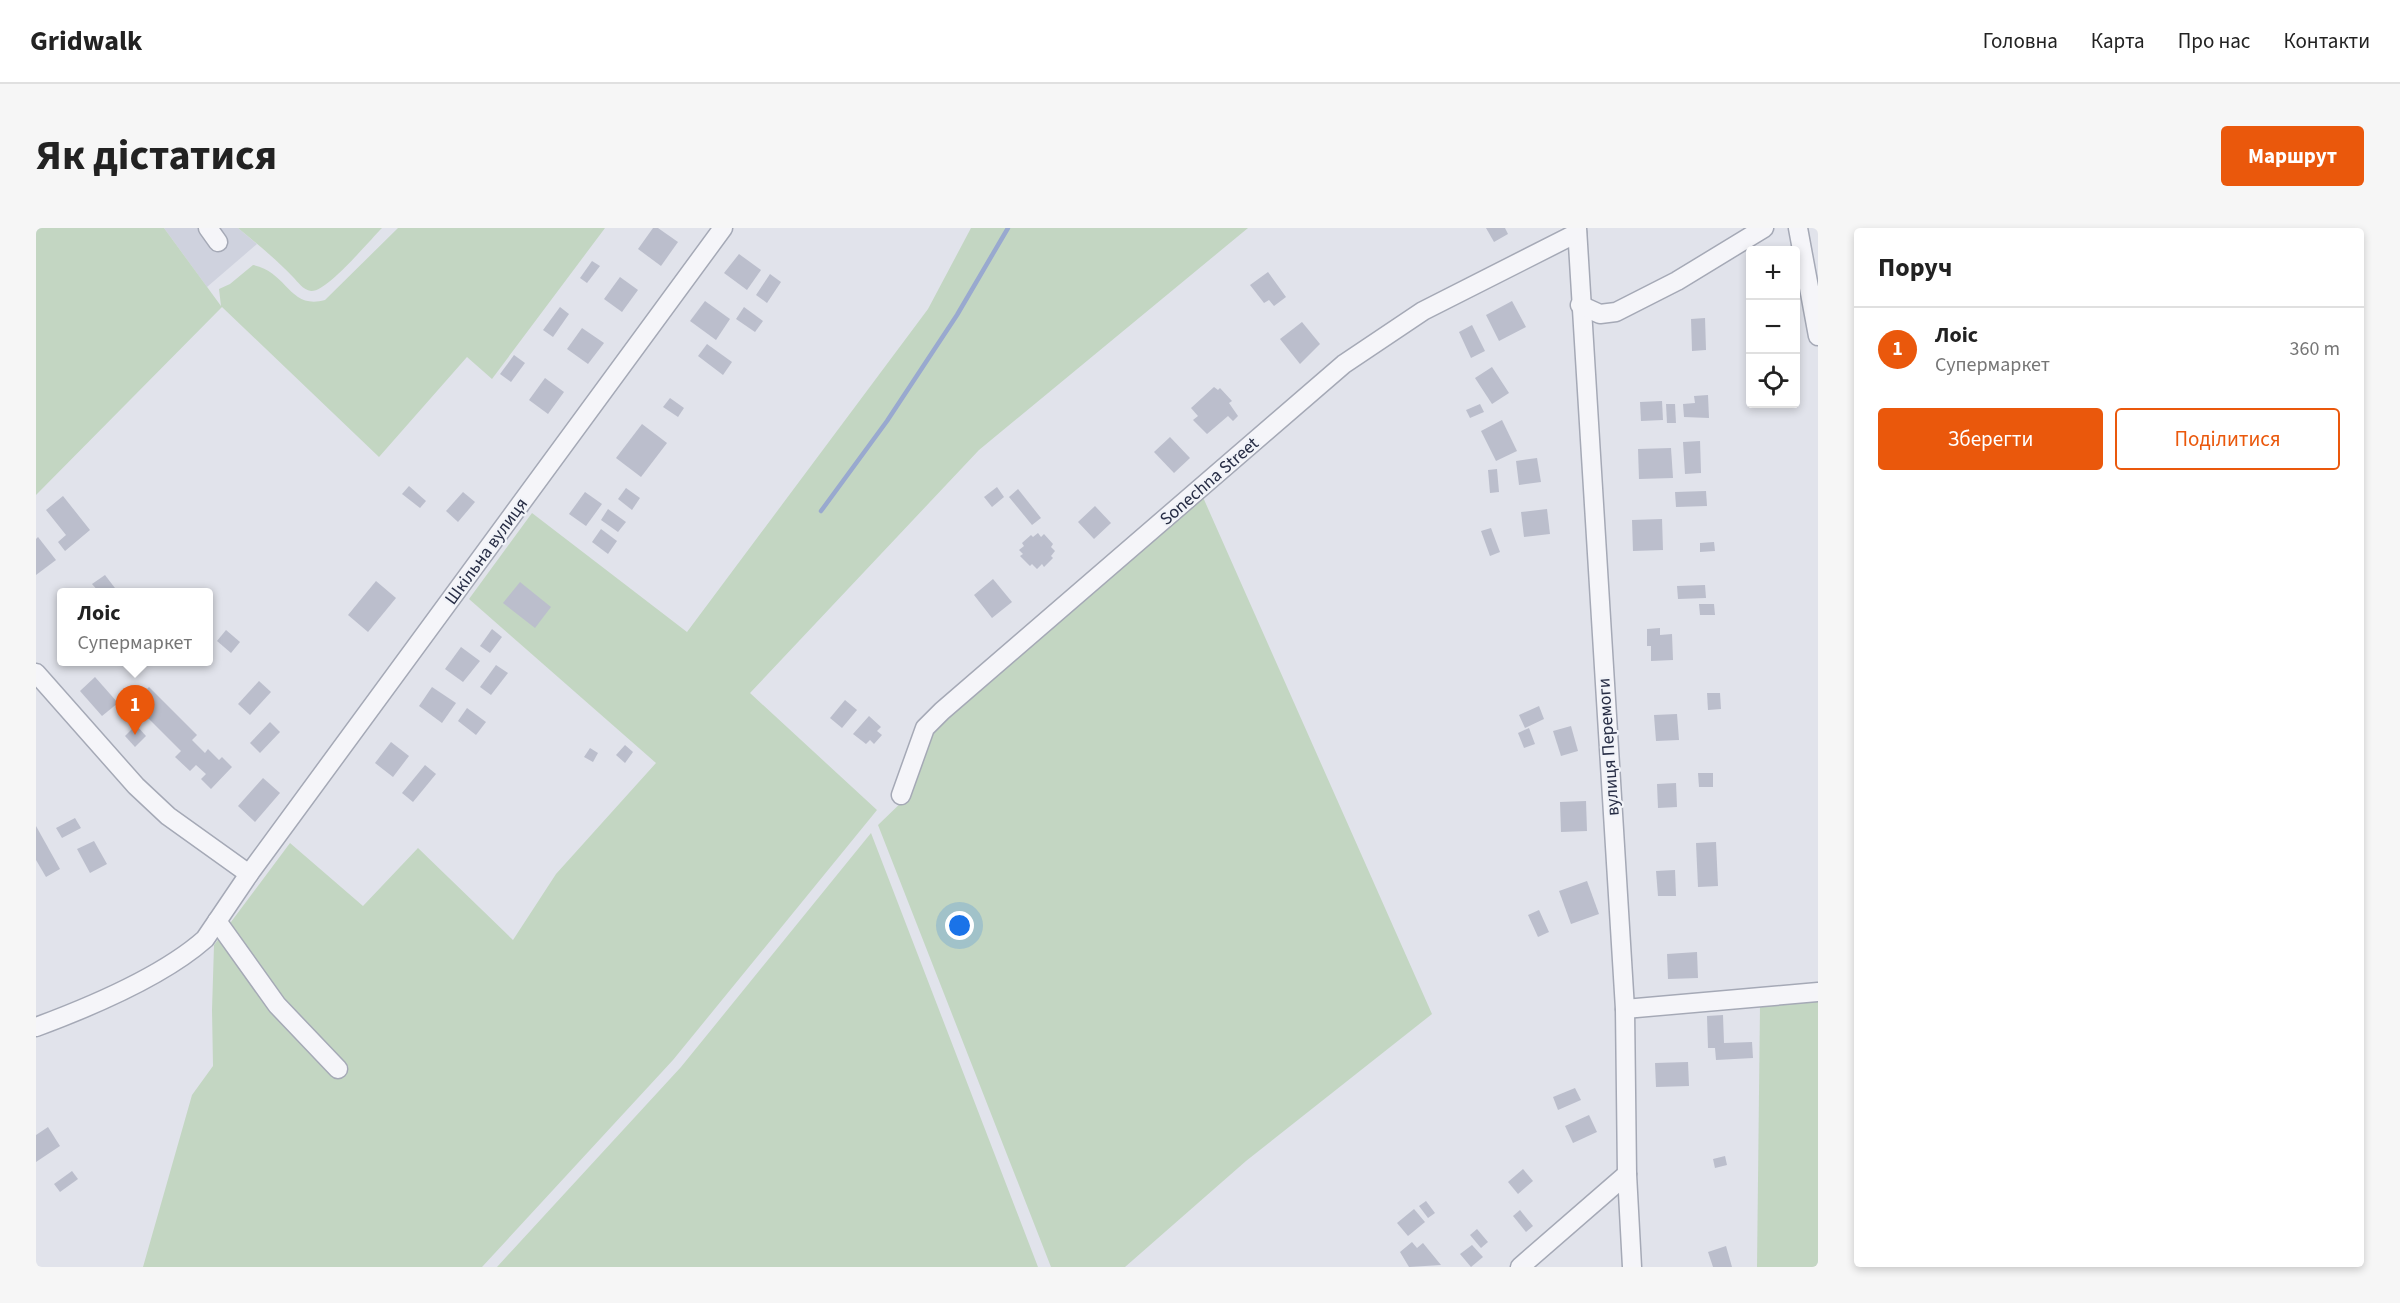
<!DOCTYPE html>
<html lang="uk">
<head>
<meta charset="utf-8">
<style>
  :root { --surface:#fff; --page:#f6f6f6; --text:#222; --muted:#767676; --line:#e0e0e0; --accent:#ea580c }
  body { margin:0; font-family:"Source Sans 3",sans-serif; background:var(--page); color:var(--text) }
  .controls { position:absolute; right:18px; top:18px; display:grid; overflow:hidden; border-radius:6px; box-shadow:0 3px 9px #0003 }
  .controls button { width:54px; height:54px; display:grid; place-items:center; padding:0; border:0; border-bottom:2px solid var(--line); background:var(--surface); color:var(--text); font:30px sans-serif }
  .you { position:absolute; left:924px; top:698px; width:21px; height:21px; margin:-15px; border:4px solid #fff; border-radius:50%; background:#1a73e8; box-shadow:0 0 0 9px #1a73e833 }
  .badge { display:grid; place-items:center; width:39px; height:39px; border-radius:50%; background:var(--accent); color:#fff; font-size:20px; font-weight:700 }
  .pin { position:absolute; translate:-50% -50px; filter:drop-shadow(0 2px 3px #0008) }
  .pin::after { content:''; position:absolute; top:32px; width:21px; height:18px; background:inherit; clip-path:polygon(0 0,100% 0,50% 100%) }
  .popup { position:absolute; left:21px; top:360px; width:156px; height:78px; box-sizing:border-box; display:grid; place-content:center; border-radius:6px; background:var(--surface); filter:drop-shadow(0 2px 4px #0005); font-size:20px; white-space:nowrap; color:var(--muted) }
  .popup b { font-size:22px; color:var(--text) }
  .popup::after { content:''; position:absolute; left:50%; top:100%; margin-left:-12px; border:12px solid transparent; border-top-color:var(--surface) }
  .list { margin:0; padding:0; list-style:none }
  h2 { display:flex; justify-content:space-between; align-items:center; height:78px; margin:0; padding:0 24px; font-size:26px }
  h2 small { font-size:20px; font-weight:400; color:var(--muted) }
  .list li { display:grid; grid-template-columns:39px 1fr auto; gap:18px; align-items:center; box-sizing:border-box; height:84px; padding:0 24px; border-top:2px solid var(--line) }
  .list b { display:block; font-size:22px; white-space:nowrap }
  .list p { margin:0; font-size:20px; white-space:nowrap; color:var(--muted) }
  .list em { font-size:20px; font-style:normal; color:var(--muted) }
  .actions { display:flex; gap:12px; padding:18px 24px }
  .actions a { flex:1; padding:14px 0; border:2px solid var(--accent); border-radius:6px; text-align:center; font-size:21px; color:var(--accent) }
  .actions .main { background:var(--accent); color:#fff }
  .icon { flex:none; width:33px; height:33px; fill:none; stroke:currentColor; stroke-width:2; stroke-linecap:round; stroke-linejoin:round }
  .map { position:relative; flex:none; width:1782px; height:1039px; overflow:hidden; border-radius:6px }
  header { display:flex; align-items:center; gap:36px; box-sizing:border-box; height:84px; padding:0 30px; background:var(--surface); border-bottom:2px solid var(--line) }
  header strong { font-size:28px }
  nav { display:flex; gap:33px; margin-inline-start:auto; font-size:21px }
  .intro { display:flex; align-items:center; justify-content:space-between; box-sizing:border-box; height:144px; padding:0 36px }
  h1 { margin:0; font-size:42px }
  .button { padding:15px 27px; border-radius:6px; background:var(--accent); color:#fff; font-size:21px; font-weight:700 }
  main { display:flex; gap:36px; padding:0 36px }
  aside { flex:1; background:var(--surface); border-radius:6px; box-shadow:0 3px 9px #0003 }
  .map>svg:first-child { display:block }
</style>
</head>
<body>
<header>
<strong>Gridwalk</strong>
<nav><a>Головна</a><a>Карта</a><a>Про нас</a><a>Контакти</a></nav>
</header>
<div class="intro"><h1>Як дістатися</h1><a class="button">Маршрут</a></div>
<main>
<div class="map">
<svg width="1782" height="1039" viewBox="0 0 1782 1039">
  <rect width="100%" height="100%" fill="#e1e3eb"/>
  <path fill="#cfd2de" d="M128,0H202L221,16L171,59Z"/>
  <g fill="#c3d6c2">
    <path d="M0,0H128L185,78L183,61L194,56L217,37C252,44 253,82 289,72L362,0H569L456,151L431,129L343,229L186,79L0,267Z"/>
    <path d="M202,0H346C334,12 290,65 275,63C267,62 262,54 257,49C240,31 221,16 202,0Z"/>
    <path d="M935,0H1212L943,222L714,465L841,582L637,832L446,1039H107L156,867L177,838L176,782L178,717L184,709L233,779L245,766L192,698L254,615L327,678L382,620L477,712L520,646L620,535L433,371L496,285L651,404L892,81Z"/>
    <path d="M1166,267L1396,786L1210,933L1089,1039H1015L842,597L871,569L894,504Z"/>
    <path d="M835,605L1002,1039H461L645,839Z"/>
    <path d="M1782,773V1039H1721L1724,778Z"/>
  </g>
  <g fill="none" stroke-linecap="round" stroke-linejoin="round">
    <path stroke="#99a9cf" stroke-width="4.5" d="M785,283L851,193L921,87L972,0"/>
  </g>
  <g fill="#bbbecc">
    <path d="M617,0H622L642,14L625,38L602,21Z"/>
    <path d="M1450,0H1469L1472,6L1458,14Z"/>
    <path d="M703,26L725,42L711,62L688,45Z"/>
    <path d="M556,33L564,38L551,55L544,50Z"/>
    <path d="M1232,44L1250,69L1238,78L1233,72L1228,75L1214,57Z"/>
    <path d="M734,46L745,54L731,75L720,67Z"/>
    <path d="M584,49L602,62L586,84L568,71Z"/>
    <path d="M669,73L694,91L680,112L654,93Z"/>
    <path d="M1476,73L1490,99L1463,113L1450,87Z"/>
    <path d="M524,79L533,86L517,109L507,102Z"/>
    <path d="M708,79L727,93L719,104L700,91Z"/>
    <path d="M1669,90L1670,122L1656,123L1655,91Z"/>
    <path d="M1266,94L1284,116L1264,136L1244,111Z"/>
    <path d="M1436,97L1449,123L1435,130L1423,104Z"/>
    <path d="M546,100L568,115L552,136L531,121Z"/>
    <path d="M671,116L696,134L687,147L662,128Z"/>
    <path d="M478,127L489,135L475,154L464,146Z"/>
    <path d="M1456,139L1473,165L1456,176L1439,150Z"/>
    <path d="M509,150L528,164L512,186L493,172Z"/>
    <path d="M1178,159L1182,162L1184,160L1196,173L1193,175L1202,188L1197,193L1192,188L1171,206L1157,192L1162,188L1155,180Z"/>
    <path d="M1672,167L1673,190L1648,189L1647,176L1659,175L1658,168Z"/>
    <path d="M634,170L648,180L642,189L627,179Z"/>
    <path d="M1626,173L1627,192L1605,193L1604,174Z"/>
    <path d="M1444,176L1448,184L1434,190L1430,182Z"/>
    <path d="M1630,176H1639L1640,195H1631Z"/>
    <path d="M1466,192L1481,223L1460,233L1445,203Z"/>
    <path d="M606,196L631,215L605,249L580,230Z"/>
    <path d="M1134,209L1154,230L1138,245L1118,224Z"/>
    <path d="M1664,213L1665,245L1649,246L1647,214Z"/>
    <path d="M1635,220L1637,250L1603,251L1602,221Z"/>
    <path d="M1501,230L1505,254L1483,257L1480,233Z"/>
    <path d="M1461,241L1463,264L1454,265L1452,242Z"/>
    <path d="M373,258L390,273L384,280L366,266Z"/>
    <path d="M961,259L968,269L956,279L948,269Z"/>
    <path d="M590,260L604,270L596,282L582,271Z"/>
    <path d="M982,261L1005,290L996,297L973,269Z"/>
    <path d="M1670,263L1671,278L1640,279L1639,264Z"/>
    <path d="M427,264L439,274L422,294L410,283Z"/>
    <path d="M549,264L566,276L550,298L533,286Z"/>
    <path d="M27,268L54,302L29,323L22,314L30,307L10,282Z"/>
    <path d="M1059,278L1075,295L1058,311L1042,294Z"/>
    <path d="M572,281L590,294L582,304L565,292Z"/>
    <path d="M1511,281L1514,306L1488,309L1485,284Z"/>
    <path d="M1626,291L1627,322L1597,323L1596,292Z"/>
    <path d="M1455,300L1464,324L1454,328L1445,303Z"/>
    <path d="M565,301L581,313L572,326L556,314Z"/>
    <path d="M1002,305L1005,309L1008,306L1017,316L1015,319L1019,323L1015,328L1017,330L1008,339L1006,336L1001,341L996,336L994,338L984,328L987,326L983,322L988,318L986,315L995,307L997,309Z"/>
    <path d="M2,309L20,332L0,347V311Z"/>
    <path d="M1678,314L1679,323L1664,324V315Z"/>
    <path d="M69,347L82,364H63L56,356Z"/>
    <path d="M957,351L976,374L956,390L938,367Z"/>
    <path d="M340,353L360,370L332,404L312,387Z"/>
    <path d="M484,354L515,379L499,400L467,375Z"/>
    <path d="M1669,357L1670,370L1642,371L1641,358Z"/>
    <path d="M1663,376H1678L1679,387H1664Z"/>
    <path d="M1624,400V407L1636,406L1637,432L1615,433V418H1611V401Z"/>
    <path d="M456,401L466,409L454,425L444,418Z"/>
    <path d="M190,402L204,414L195,425L181,413Z"/>
    <path d="M425,419L444,433L427,454L409,441Z"/>
    <path d="M460,437L472,445L455,467L444,459Z"/>
    <path d="M59,449L82,475L66,488L44,463Z"/>
    <path d="M223,453L235,464L214,487L202,476Z"/>
    <path d="M113,459L161,507L156,512L169,525L172,521L183,532L186,529L196,539L175,561L165,551L170,546L160,537L154,543L139,529L145,523L97,475Z"/>
    <path d="M396,459L420,475L406,495L383,478Z"/>
    <path d="M1671,465H1684L1685,481L1672,482Z"/>
    <path d="M809,472L821,482L806,500L794,490Z"/>
    <path d="M1503,478L1508,491L1489,500L1483,487Z"/>
    <path d="M431,480L450,494L440,507L422,493Z"/>
    <path d="M1641,486L1643,512L1620,513L1618,487Z"/>
    <path d="M833,488L845,499L841,503L846,507L838,516L834,512L830,516L817,506Z"/>
    <path d="M234,494L244,504L224,525L214,515Z"/>
    <path d="M100,497L110,508L99,519L89,508Z"/>
    <path d="M1535,498L1542,523L1525,528L1517,503Z"/>
    <path d="M1493,500L1499,516L1488,520L1482,505Z"/>
    <path d="M355,514L373,528L357,549L339,535Z"/>
    <path d="M589,517L597,524L589,535L580,527Z"/>
    <path d="M554,520L562,525L557,534L548,529Z"/>
    <path d="M389,537L400,546L377,574L366,565Z"/>
    <path d="M1662,545H1677V559H1663Z"/>
    <path d="M227,550L244,565L219,594L202,578Z"/>
    <path d="M1640,555L1641,579L1622,580L1621,556Z"/>
    <path d="M1550,573L1551,603L1525,604L1524,574Z"/>
    <path d="M39,590L45,600L26,610L20,600Z"/>
    <path d="M0,598L24,641L10,649L0,632Z"/>
    <path d="M58,613L71,636L54,645L41,621Z"/>
    <path d="M1680,614L1682,658L1662,659L1660,615Z"/>
    <path d="M1639,642L1640,668H1622L1620,643Z"/>
    <path d="M1551,653L1563,686L1535,696L1523,663Z"/>
    <path d="M1503,682L1513,704L1502,709L1492,687Z"/>
    <path d="M1661,724L1662,750L1632,751L1631,726Z"/>
    <path d="M1687,787L1688,815L1716,814L1717,830L1680,832L1679,820H1672L1671,788Z"/>
    <path d="M1652,834L1653,858L1620,859L1619,835Z"/>
    <path d="M1539,860L1545,872L1522,882L1517,869Z"/>
    <path d="M1553,887L1561,904L1537,915L1529,898Z"/>
    <path d="M12,899L24,918L0,934V907Z"/>
    <path d="M1689,928L1691,937L1679,940L1677,931Z"/>
    <path d="M1487,941L1497,953L1482,966L1472,954Z"/>
    <path d="M36,943L42,951L24,964L18,956Z"/>
    <path d="M1390,973L1399,985L1392,990L1383,978Z"/>
    <path d="M1378,981L1389,994L1372,1008L1361,995Z"/>
    <path d="M1484,982L1497,998L1490,1004L1477,988Z"/>
    <path d="M1441,1001L1452,1014L1445,1020L1434,1007Z"/>
    <path d="M1376,1014L1381,1020L1387,1015L1405,1037L1373,1039L1364,1024Z"/>
    <path d="M1436,1017L1447,1029L1435,1039L1424,1026Z"/>
    <path d="M1690,1018L1696,1039H1677L1672,1024Z"/>
  </g>
  <g fill="none" stroke-linecap="round" stroke-linejoin="round">
    <defs>
      <g id="minor">
        <path d="M172,0L182,14"/>
        <path d="M1541,0L1589,781L1591,946L1596,1039"/>
        <path d="M1762,0L1782,108"/>
        <path d="M1544,77L1564,86L1580,84L1641,53L1728,0"/>
        <path d="M0,445L100,558L132,588L213,646"/>
        <path d="M865,567L889,500L906,483L1308,136L1387,83L1541,5"/>
        <path d="M181,693L241,777L302,841"/>
        <path d="M1589,781L1782,764"/>
        <path d="M0,799C54,779 126,749 169,711L213,646L687,0"/>
        <path d="M1484,1039L1591,946"/>
      </g>
    </defs>
    <use href="#minor" stroke="#a5a9b6" stroke-width="21"/>
    <use href="#minor" stroke="#f5f5f9" stroke-width="18"/>
  </g>
  <g text-anchor="middle" stroke-width="4.5" stroke-linejoin="round" paint-order="stroke">
    <g font-size="18" fill="#272d45" stroke="#f1f3f8">
      <text transform="translate(1173 253) rotate(-41)" y="6">Sonechna Street</text>
      <text transform="translate(450 323) rotate(-54)" y="6">Шкільна вулиця</text>
      <text transform="translate(1572 519) rotate(-94)" y="6">вулиця Перемоги</text>
    </g>
  </g>
</svg>
<div class="controls">
<button>+</button>
<button>−</button>
<button><svg class="icon" aria-label="locate" viewBox="0 0 24 24"><circle cx="12" cy="12" r="6"/><path d="M12 2v4M12 18v4M2 12h4M18 12h4"/></svg></button>
</div>
<div class="you"></div>
<div class="pin badge" style="left:99px;top:507px">1</div>
<div class="popup"><b>Лоіс</b>Супермаркет</div>
</div>
<aside>
<h2>Поруч<small></small></h2>
<ul class="list">
<li><span class="badge">1</span><div><b>Лоіс</b><p>Супермаркет</p></div><em>360 m</em></li>
</ul>
<div class="actions"><a class="main">Зберегти</a><a>Поділитися</a></div>
</aside>
</main>
</body>
</html>
